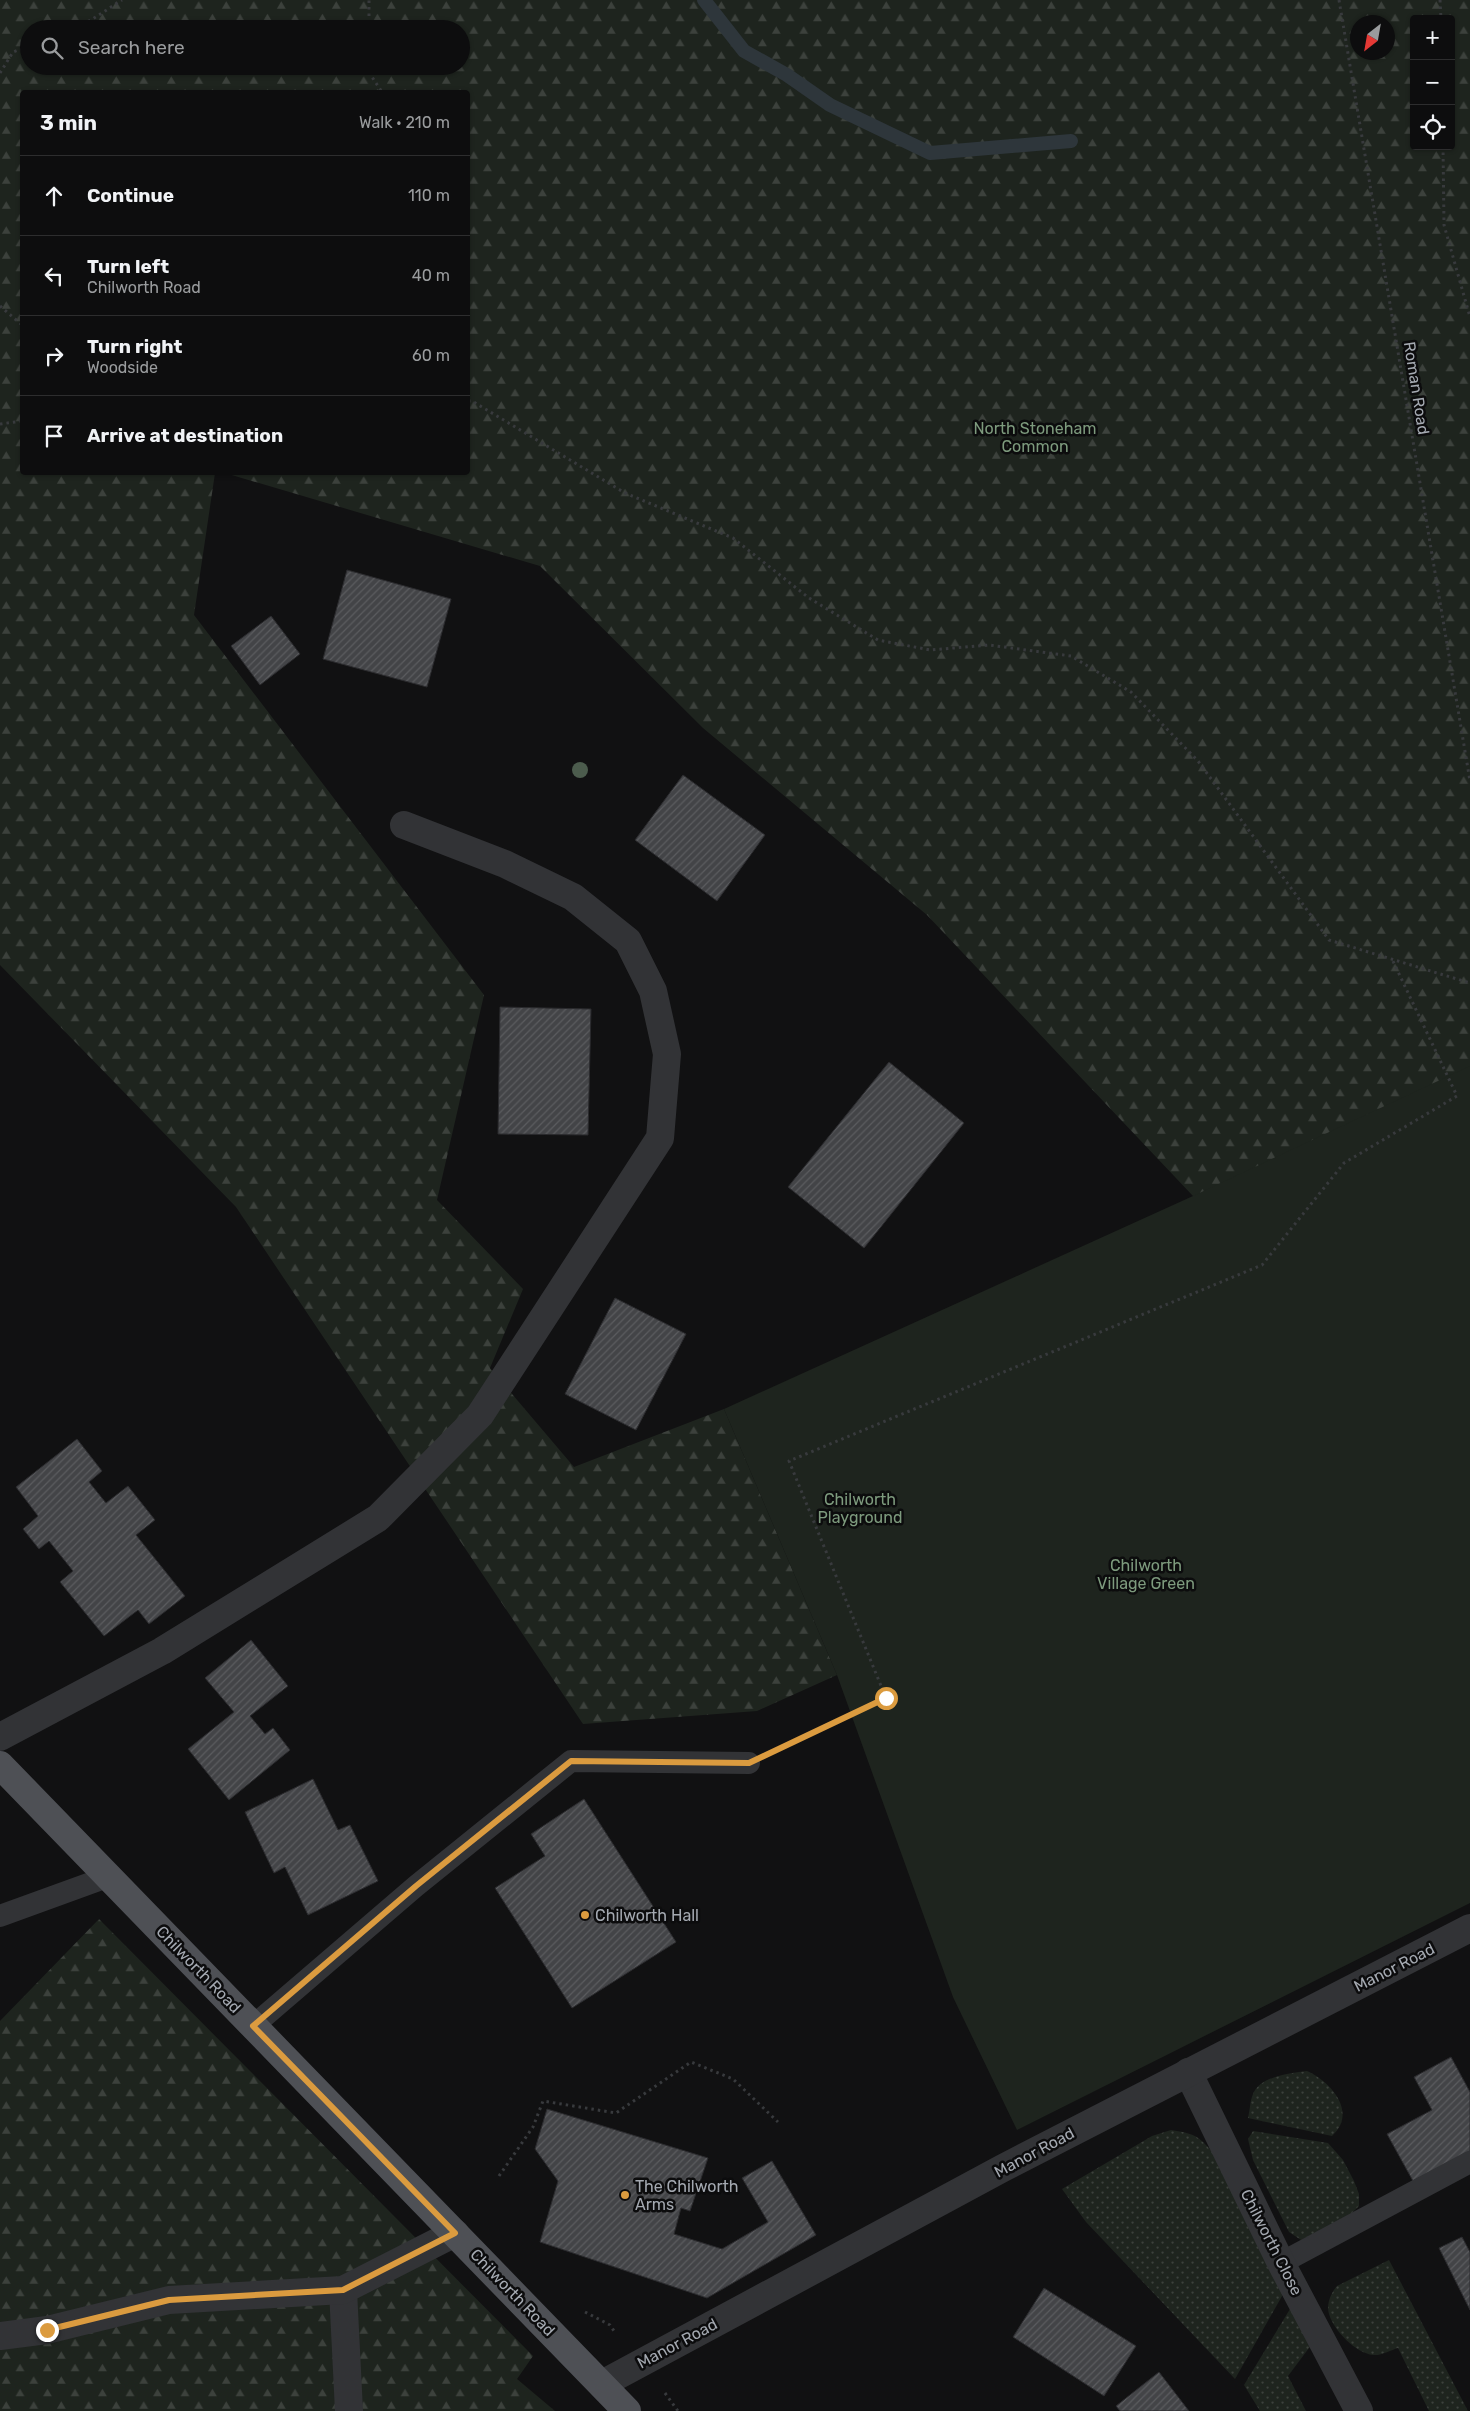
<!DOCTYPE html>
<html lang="en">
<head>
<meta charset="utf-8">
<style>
  :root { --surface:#0d0d0e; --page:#1b1b1c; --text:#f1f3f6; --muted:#9a9c9e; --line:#2d2d2e }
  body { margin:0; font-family:Rubik,sans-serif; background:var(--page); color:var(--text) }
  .controls { position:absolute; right:15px; top:15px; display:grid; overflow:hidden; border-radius:5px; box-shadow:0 1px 4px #0004 }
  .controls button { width:45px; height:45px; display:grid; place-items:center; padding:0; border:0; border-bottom:1px solid var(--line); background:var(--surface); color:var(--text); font:25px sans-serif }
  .compass { position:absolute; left:1350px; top:15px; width:45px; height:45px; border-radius:50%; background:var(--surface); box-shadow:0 1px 4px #0004; rotate:211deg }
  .stop { position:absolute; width:15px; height:15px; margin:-11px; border:4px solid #db9b3f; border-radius:50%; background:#fff }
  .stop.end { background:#db9b3f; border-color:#fff; box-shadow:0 1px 5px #0008 }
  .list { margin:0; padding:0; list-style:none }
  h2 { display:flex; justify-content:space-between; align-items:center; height:65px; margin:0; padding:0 20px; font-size:21px }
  h2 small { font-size:16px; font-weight:400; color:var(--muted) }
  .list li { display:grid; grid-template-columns:32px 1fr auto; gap:15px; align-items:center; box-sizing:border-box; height:80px; padding:0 20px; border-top:1px solid var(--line) }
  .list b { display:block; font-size:19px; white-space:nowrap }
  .list p { margin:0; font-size:16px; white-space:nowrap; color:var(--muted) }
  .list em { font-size:16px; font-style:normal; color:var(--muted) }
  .icon { flex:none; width:28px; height:28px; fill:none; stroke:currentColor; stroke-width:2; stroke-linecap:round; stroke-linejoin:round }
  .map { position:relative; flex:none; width:1470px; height:2411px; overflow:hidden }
  .search { position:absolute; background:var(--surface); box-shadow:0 1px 4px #0004; left:20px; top:20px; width:450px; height:55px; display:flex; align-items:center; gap:12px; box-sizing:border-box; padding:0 18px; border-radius:28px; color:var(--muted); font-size:19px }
  .panel { position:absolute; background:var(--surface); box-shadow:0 1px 4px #0004; left:20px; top:90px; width:450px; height:385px; border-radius:5px }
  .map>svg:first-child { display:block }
</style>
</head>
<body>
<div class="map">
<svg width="1470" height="2411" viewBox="0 0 1470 2411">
  <defs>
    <pattern id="grass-dots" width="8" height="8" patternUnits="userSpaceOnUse" patternTransform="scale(1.25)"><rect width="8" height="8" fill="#1e241e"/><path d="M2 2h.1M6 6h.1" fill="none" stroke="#3c413c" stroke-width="1.8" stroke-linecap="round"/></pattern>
    <pattern id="forest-firs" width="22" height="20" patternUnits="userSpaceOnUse" patternTransform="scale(1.25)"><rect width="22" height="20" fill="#1e241e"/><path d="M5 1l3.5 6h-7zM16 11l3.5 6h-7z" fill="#3c413c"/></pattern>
    <pattern id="building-hatch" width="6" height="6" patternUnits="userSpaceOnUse" patternTransform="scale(1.25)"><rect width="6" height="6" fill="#434447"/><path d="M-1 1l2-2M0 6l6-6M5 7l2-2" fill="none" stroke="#5b5c5f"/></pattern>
  </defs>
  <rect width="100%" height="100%" fill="#111112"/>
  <g fill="url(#grass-dots)">
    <path d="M1307,2071C1331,2082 1358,2112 1332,2136L1248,2118C1250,2110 1250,2101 1253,2094C1260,2076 1291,2073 1307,2071Z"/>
    <path d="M1171,2130C1183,2132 1194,2133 1203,2142C1240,2178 1263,2243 1286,2289L1235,2379L1086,2222L1062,2189L1152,2136Z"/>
    <path d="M1253,2131L1328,2143L1343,2160L1354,2181L1359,2194V2206L1348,2217L1301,2240L1289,2232L1253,2160L1248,2139Z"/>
    <path d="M1389,2260L1468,2411H1429L1398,2348C1391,2350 1381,2356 1373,2355C1356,2353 1334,2331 1329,2314C1326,2304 1331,2293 1337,2286Z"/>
    <path d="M1294,2306L1315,2340L1288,2376L1306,2411H1260L1244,2385L1290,2309Z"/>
  </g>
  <g fill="url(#forest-firs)" fill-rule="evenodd">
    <path d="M0,0H1470V1654L1394,1443L1193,1196L927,915L703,728L540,566L225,473L468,472V92H22V472L215,473L194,615L484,995L437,1200L523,1289L490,1368L574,1467L724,1409L837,1675L757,1711L583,1724L236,1207L0,965ZM1414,19H1451V146H1414ZM1358,22H1388V52H1358ZM29,29H461V66H29Z"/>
    <path d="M99,1919L533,2356L517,2379L555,2411H0V2021Z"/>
  </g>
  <path fill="#1e241e" d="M1470,1066V1903L1017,2130L953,1997L837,1675L724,1409L1193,1196Z"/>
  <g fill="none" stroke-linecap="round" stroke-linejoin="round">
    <path stroke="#2e363b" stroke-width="14" d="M704,0L744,51L787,75L830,105L930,153L1071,141"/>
  </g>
  <g fill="url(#building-hatch)" stroke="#2b2b2e">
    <path d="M347,570L451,599L427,687L323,659Z"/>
    <path d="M271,616L300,654L260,685L231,646Z"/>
    <path d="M683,775L765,835L717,901L635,840Z"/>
    <path d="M500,1007L591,1009L588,1135L498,1134Z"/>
    <path d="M889,1062L964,1123L864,1248L788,1187Z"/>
    <path d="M615,1298L686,1334L636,1430L565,1394Z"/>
    <path d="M77,1439L102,1471L89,1482L106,1503L128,1486L155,1520L136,1535L185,1596L149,1624L138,1610L104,1636L60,1582L73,1571L49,1541L39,1549L23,1529L38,1516L16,1487Z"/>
    <path d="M251,1640L288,1686L250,1716L265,1734L273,1728L290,1750L229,1800L188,1749L234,1712L205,1678Z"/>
    <path d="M313,1779L338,1830L350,1825L378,1881L308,1915L285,1867L274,1873L245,1812Z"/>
    <path d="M584,1799L676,1942L572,2008L495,1888L545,1856L531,1834Z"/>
    <path d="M1451,2057L1470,2092V2151L1413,2181L1387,2134L1432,2110L1414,2077Z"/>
    <path d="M547,2109L708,2158L690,2211L681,2208L674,2234L722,2249L768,2222L742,2178L772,2161L816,2235L707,2298L540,2242L558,2181L535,2149Z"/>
    <path d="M1462,2237L1470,2252V2310L1439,2248Z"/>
    <path d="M1044,2288L1136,2346L1104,2396L1013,2337Z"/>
    <path d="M1159,2372L1189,2411H1120L1116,2406Z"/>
  </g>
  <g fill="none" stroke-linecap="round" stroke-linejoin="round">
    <g stroke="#383a3d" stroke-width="3" stroke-dasharray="2.5 4" stroke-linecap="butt">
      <path d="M1339,0L1470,781"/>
      <path d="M1440,0L1441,19"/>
      <path d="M70,29L91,20L122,0"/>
      <path d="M369,29V0"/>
      <path d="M368,66V71L382,92"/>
      <path d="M0,73L13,52L29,46"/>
      <path d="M1443,146L1444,225L1470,317"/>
      <path d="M0,306L22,325"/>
      <path d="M468,401H472L625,493L733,538L809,598L878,640L930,650L989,645L1071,656L1131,692L1198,761L1329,940L1470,983"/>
      <path d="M0,424L22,421"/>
      <path d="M781,1748L886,1698L789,1461L1262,1265L1344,1163L1457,1096L1392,959"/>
      <path d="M499,2176L533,2127L543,2101L616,2113L691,2062L733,2079L778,2122"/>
      <path d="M585,2312L610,2325L616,2334"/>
      <path d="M665,2393L678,2411"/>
    </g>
    <g stroke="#323336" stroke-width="22">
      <path d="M0,1916L110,1876"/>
      <path d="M253,2026L416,1886L571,1761L749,1763"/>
      <path d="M1281,2263L1470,2162"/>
    </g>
    <g stroke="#323336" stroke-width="28">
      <path d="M0,1737L162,1651L378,1518L480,1415L660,1138L667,1054L653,991L628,941L573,897L505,864L404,825"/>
      <path d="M1188,2072L1281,2263L1359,2411"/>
      <path d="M343,2290L349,2411"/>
      <path d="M0,2336L47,2330L169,2300L343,2290L455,2233"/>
      <path d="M602,2384L1003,2168L1470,1928"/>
    </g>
    <path stroke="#4e5055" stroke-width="28" d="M0,1765L627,2411"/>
  </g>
  <circle fill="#4c5c4d" cx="580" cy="770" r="8"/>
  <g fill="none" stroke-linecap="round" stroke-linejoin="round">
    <path stroke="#db9b3f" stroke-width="6" d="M47,2330L169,2300L343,2290L455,2233L253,2026L416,1886L571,1761L749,1763L886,1698"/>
  </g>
  <g fill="#db9b3f" stroke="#0c0c0d" stroke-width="2">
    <circle cx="585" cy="1915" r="5"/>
    <circle cx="625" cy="2195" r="5"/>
  </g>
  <g text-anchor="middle" stroke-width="5" stroke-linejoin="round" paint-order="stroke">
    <g font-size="16" fill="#a4a9b1" stroke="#0c0c0d">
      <text transform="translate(1417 388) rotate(81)" y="6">Roman Road</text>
      <text transform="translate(1394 1967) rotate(-27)" y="6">Manor Road</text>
      <text transform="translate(199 1969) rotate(46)" y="6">Chilworth Road</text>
      <text transform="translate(1034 2152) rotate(-28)" y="6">Manor Road</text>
      <text transform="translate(1272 2242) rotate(63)" y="6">Chilworth Close</text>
      <text transform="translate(513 2292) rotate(46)" y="6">Chilworth Road</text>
      <text transform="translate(677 2343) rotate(-28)" y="6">Manor Road</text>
    </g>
    <g font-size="16" fill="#7d9a7d" stroke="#0c0c0d">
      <text x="1035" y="434">North Stoneham<tspan x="1035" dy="18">Common</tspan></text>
      <text x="860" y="1505">Chilworth<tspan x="860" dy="18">Playground</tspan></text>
      <text x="1146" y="1571">Chilworth<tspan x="1146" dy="18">Village Green</tspan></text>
    </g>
    <g font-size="16" fill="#a4a9b1" stroke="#0c0c0d" text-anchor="start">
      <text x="595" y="1921">Chilworth Hall</text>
      <text x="635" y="2192">The Chilworth<tspan x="635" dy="18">Arms</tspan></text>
    </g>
  </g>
</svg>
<div class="controls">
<button>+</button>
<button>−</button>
<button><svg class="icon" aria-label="locate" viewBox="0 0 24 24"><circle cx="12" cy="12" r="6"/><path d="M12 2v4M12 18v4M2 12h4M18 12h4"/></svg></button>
</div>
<svg class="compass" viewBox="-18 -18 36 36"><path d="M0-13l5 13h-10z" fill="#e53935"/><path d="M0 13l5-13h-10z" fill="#9a9c9e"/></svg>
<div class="stop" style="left:886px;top:1698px"></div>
<div class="stop end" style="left:47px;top:2330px"></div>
<div class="search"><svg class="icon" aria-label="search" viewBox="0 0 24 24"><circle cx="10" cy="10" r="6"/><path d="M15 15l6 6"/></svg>Search here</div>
<section class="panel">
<h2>3 min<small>Walk · 210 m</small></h2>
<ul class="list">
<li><svg class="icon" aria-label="ahead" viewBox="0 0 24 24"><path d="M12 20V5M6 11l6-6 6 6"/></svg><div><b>Continue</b></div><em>110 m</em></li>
<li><svg class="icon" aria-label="left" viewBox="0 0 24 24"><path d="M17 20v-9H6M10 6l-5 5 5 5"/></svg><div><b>Turn left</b><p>Chilworth Road</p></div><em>40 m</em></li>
<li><svg class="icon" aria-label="right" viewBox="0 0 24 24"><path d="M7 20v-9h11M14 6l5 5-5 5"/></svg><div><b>Turn right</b><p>Woodside</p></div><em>60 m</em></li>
<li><svg class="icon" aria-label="arrive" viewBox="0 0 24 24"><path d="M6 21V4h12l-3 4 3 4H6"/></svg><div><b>Arrive at destination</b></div></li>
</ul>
</section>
</div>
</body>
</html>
